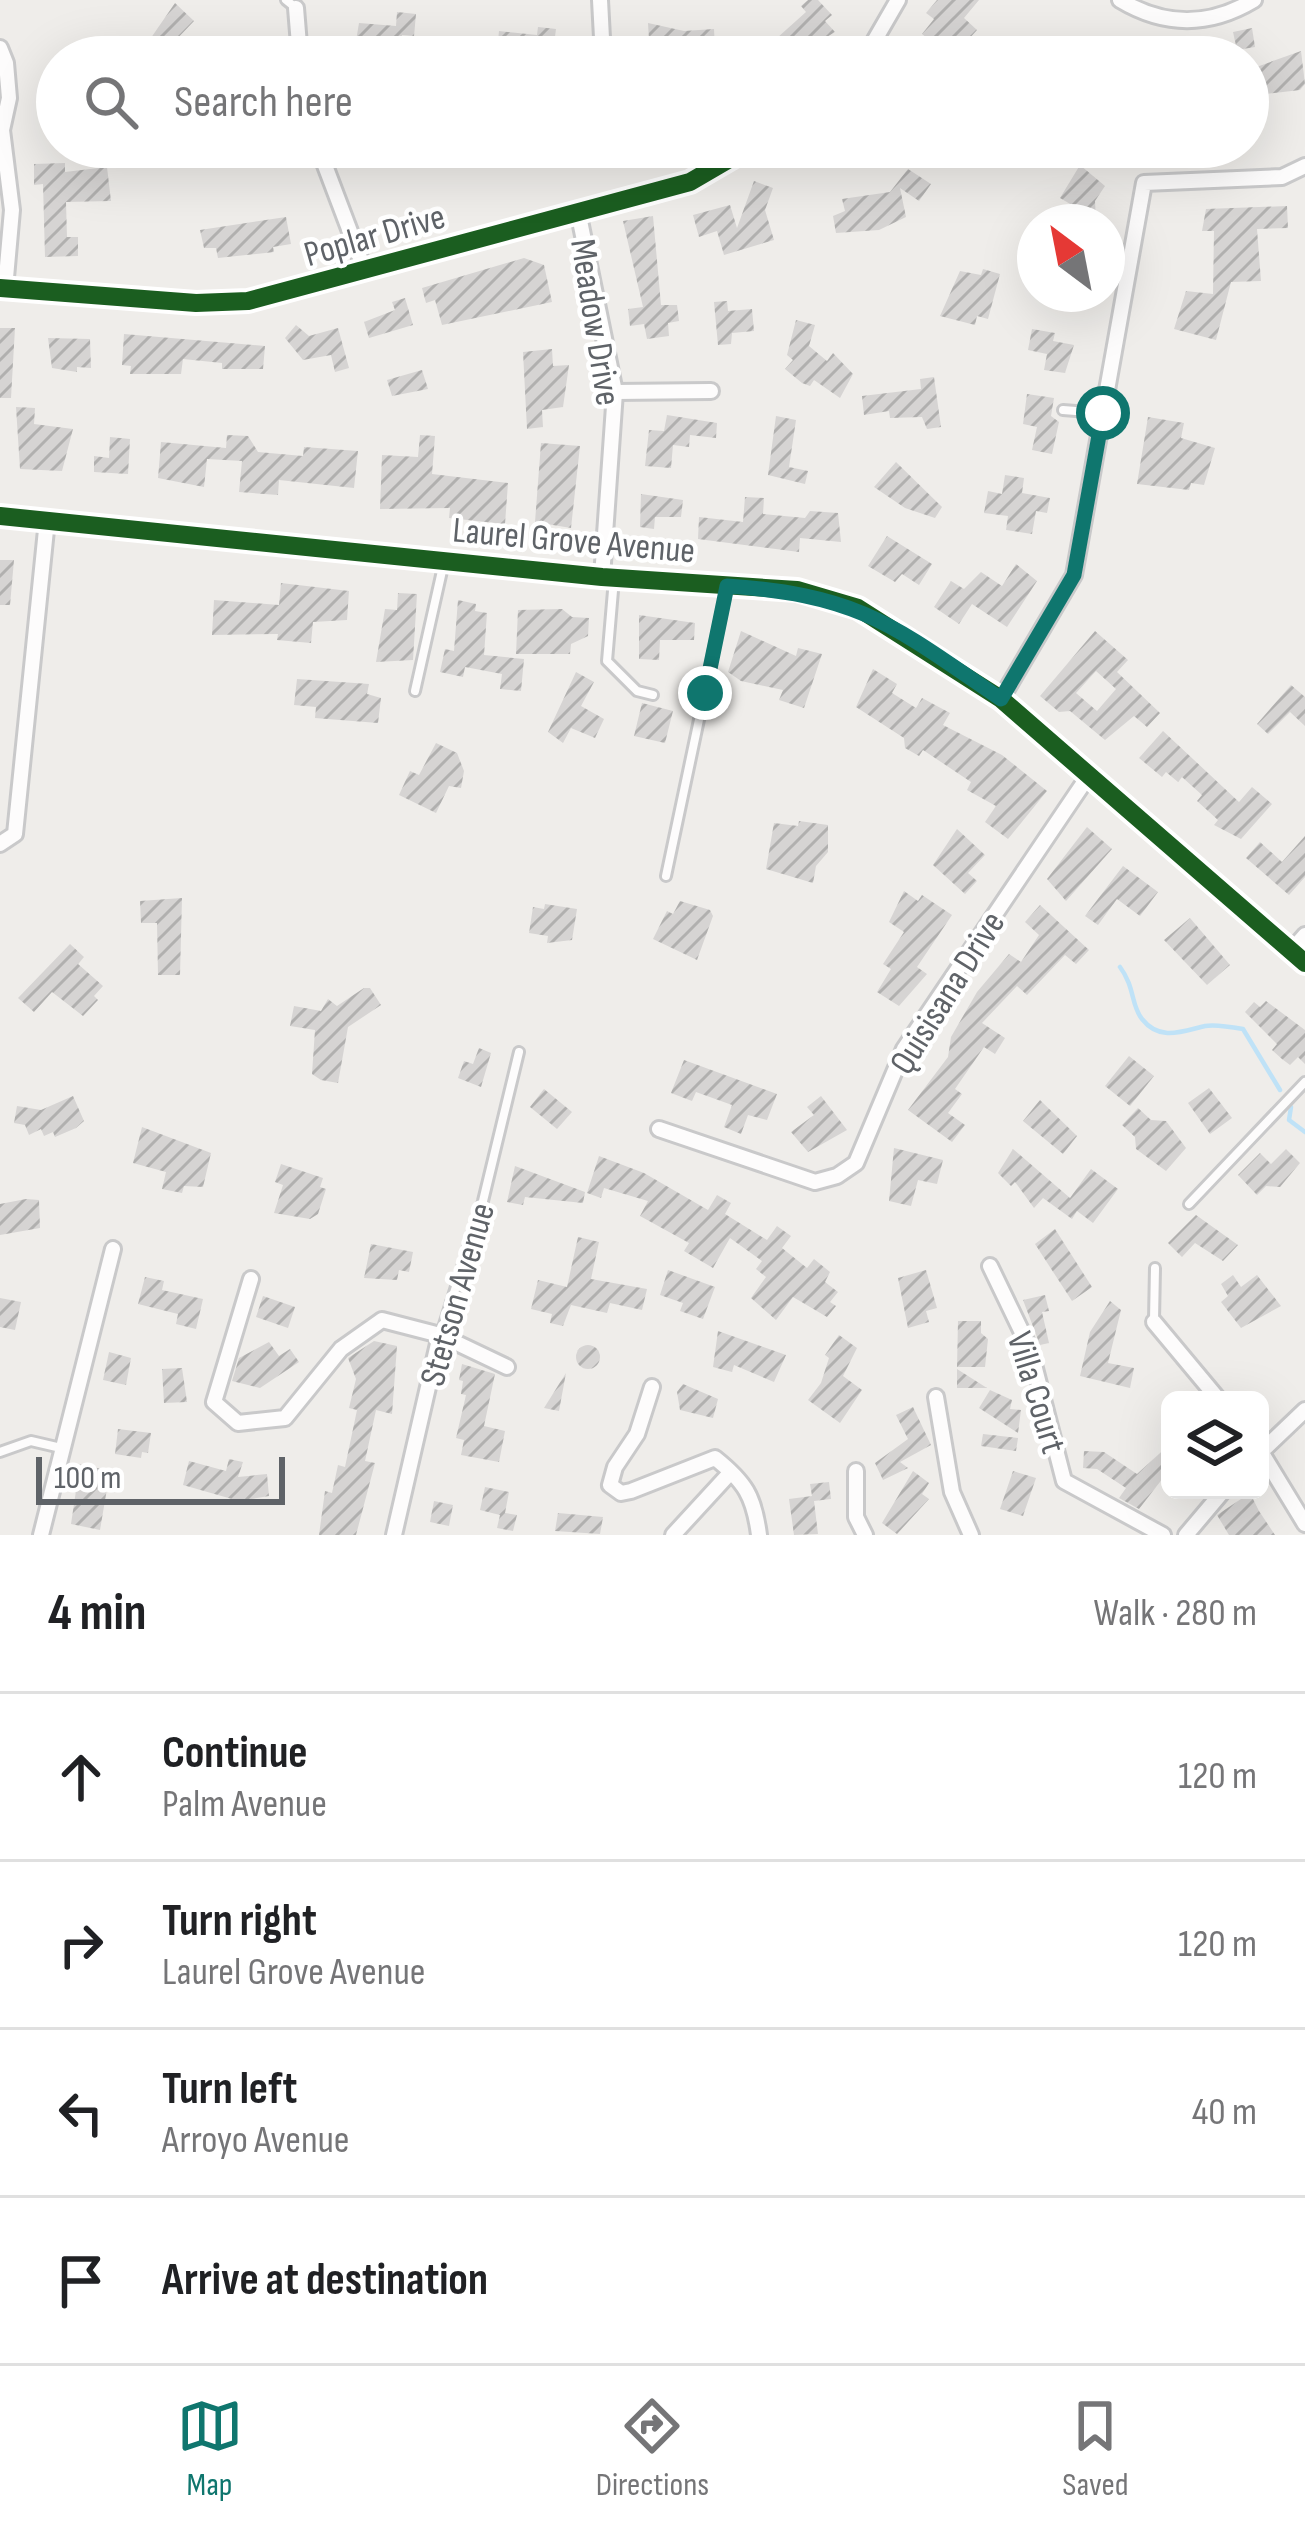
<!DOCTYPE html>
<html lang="en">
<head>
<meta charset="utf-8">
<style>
  :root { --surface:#fff; --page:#f2f2f2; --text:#202124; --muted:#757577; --line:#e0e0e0; --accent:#0f766e }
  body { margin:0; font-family:"Sofia Sans Condensed",sans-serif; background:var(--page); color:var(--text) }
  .controls { position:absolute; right:36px; bottom:36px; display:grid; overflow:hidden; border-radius:18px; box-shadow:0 12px 48px #0002 }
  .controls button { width:108px; height:108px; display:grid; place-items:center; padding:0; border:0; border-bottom:3px solid var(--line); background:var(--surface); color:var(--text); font:60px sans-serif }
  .compass { position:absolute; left:1017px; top:204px; width:108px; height:108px; border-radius:50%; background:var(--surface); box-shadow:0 12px 48px #0002; rotate:328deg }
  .scale { position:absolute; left:36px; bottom:30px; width:249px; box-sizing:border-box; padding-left:12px; border:6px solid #5f6368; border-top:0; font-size:33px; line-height:42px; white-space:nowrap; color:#5f6368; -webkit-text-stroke:9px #fff; paint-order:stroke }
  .stop { position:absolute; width:36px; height:36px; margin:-27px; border:9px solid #0f766e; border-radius:50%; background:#fff }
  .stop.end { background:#0f766e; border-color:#fff; box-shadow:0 3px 12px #0008 }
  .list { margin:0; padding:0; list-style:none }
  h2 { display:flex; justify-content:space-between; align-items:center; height:156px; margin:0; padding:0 48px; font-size:51px }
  h2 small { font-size:39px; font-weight:400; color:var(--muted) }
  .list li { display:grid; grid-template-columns:78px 1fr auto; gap:36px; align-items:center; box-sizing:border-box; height:168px; padding:0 48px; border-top:3px solid var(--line) }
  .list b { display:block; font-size:45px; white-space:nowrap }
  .list p { margin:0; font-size:39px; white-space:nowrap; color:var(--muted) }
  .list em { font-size:39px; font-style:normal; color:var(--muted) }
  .icon { flex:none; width:66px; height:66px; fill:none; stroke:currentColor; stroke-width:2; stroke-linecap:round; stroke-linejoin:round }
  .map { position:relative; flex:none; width:1305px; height:1535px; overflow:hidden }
  .search { position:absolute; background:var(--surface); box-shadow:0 12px 48px #0002; left:36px; right:36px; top:36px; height:132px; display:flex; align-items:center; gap:30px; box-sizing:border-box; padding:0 42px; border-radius:66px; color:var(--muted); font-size:45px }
  .sheet { height:828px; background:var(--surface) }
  nav { display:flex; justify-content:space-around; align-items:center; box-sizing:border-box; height:168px; border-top:3px solid var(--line); background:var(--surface); font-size:33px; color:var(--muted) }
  nav a { display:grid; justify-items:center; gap:6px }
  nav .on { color:var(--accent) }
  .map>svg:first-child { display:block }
</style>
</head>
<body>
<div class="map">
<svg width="1305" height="1535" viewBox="0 0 1305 1535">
  <defs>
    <pattern id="building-hatch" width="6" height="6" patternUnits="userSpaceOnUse" patternTransform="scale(3)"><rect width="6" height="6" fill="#d6d4d3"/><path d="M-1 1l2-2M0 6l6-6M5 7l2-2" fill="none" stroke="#b1b0af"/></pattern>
  </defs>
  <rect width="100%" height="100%" fill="#efedea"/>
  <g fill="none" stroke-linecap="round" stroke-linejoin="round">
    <g stroke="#bfe2f7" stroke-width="4.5">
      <path d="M1120,967C1135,987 1131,1006 1142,1019C1160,1042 1183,1031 1205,1026C1215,1024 1232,1027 1243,1029L1280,1090"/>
      <path d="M1291,1107L1289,1120L1305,1132"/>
    </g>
  </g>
  <g fill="url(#building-hatch)" fill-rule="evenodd">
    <path d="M808,0H818L832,15L825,21L835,32L794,57L777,38L806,12L801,6Z"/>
    <path d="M937,0H979L964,18L977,30L968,40L956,37L944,52L922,34L934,19L926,13Z"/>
    <path d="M175,3L194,21L173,43L188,57H154L144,48Z"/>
    <path d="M397,12L416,14L414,36L402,35L401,44L379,42L378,55L354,53L359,23L396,26Z"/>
    <path d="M648,23L684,31L714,29L715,50L710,57H650Z"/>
    <path d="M538,27L556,29L553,52L487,57L489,40L498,41L499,31L537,35Z"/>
    <path d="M1252,28L1255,47L1237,50L1233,32Z"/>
    <path d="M1195,39L1213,40L1212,57H1193Z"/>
    <path d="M1301,51L1305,84L1300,90L1248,96V70Z"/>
    <path d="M57,73V114L42,108Z"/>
    <path d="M65,163V172L107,167L111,201L66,202L67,237H78V256L45,257L43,184L34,185V164Z"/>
    <path d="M1080,165L1105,186L1095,201L1096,222H1072V205L1060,198Z"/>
    <path d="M908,169L931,184L919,201L900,188L906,217L879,230L836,233L833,216L845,211L842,199L890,192Z"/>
    <path d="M754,181L773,188L765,210L774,240L724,255L717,231L699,237L693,215L730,205L737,228Z"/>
    <path d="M1287,206L1288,228L1257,229L1261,281L1231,282L1216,340L1174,329L1186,291L1213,294L1214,231H1202L1206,209Z"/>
    <path d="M653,216L661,305H677L679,321L668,323L669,336L647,339L644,324L630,326L628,309L643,307L623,221Z"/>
    <path d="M286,217L291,244L273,247L274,252L218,258L216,248H204L200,230Z"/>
    <path d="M524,258L544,265L552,302L442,325L435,300L426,303L422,288Z"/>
    <path d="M983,269L1000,274L988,319L977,316L975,325L940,316L960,271L981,275Z"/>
    <path d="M405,298L413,325L369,338L364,322L395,310L392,302Z"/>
    <path d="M727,301L728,311L752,309L754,331L732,333L731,344L718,345L714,302Z"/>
    <path d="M796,320L815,325L809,346L827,361L833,353L853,374L840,398L814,380L810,386L802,383L785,369L793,360L787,355Z"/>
    <path d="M296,325L309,336L338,328L349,368L335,372L331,355L303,360L285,338Z"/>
    <path d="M0,328H15L11,398H0Z"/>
    <path d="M1032,329L1055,333L1053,341L1074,345L1065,373L1044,370L1047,354L1028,350Z"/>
    <path d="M124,334L265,346L263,369H222V363L183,359L181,374H130L131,366L122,365Z"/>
    <path d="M48,338L90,339L91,368L77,367V372L52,368Z"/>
    <path d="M552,349L553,366L569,365L563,407L542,410L543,427L527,429L523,352Z"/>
    <path d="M422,370L428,389L392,396L387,380Z"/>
    <path d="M934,377L941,427L927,429L922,417L890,418L889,411L864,415L862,396L921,389L920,379Z"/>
    <path d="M1027,394L1054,398L1051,416L1059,422L1052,454L1032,450L1037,427L1023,424Z"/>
    <path d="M16,407L35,408L34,424L73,429L62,471L20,469Z"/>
    <path d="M667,415L717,423L716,438L690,435L689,447L673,445L671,468L645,466L649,430L664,431Z"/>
    <path d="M776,416L796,420L789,467L808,471L805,484L768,475Z"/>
    <path d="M1148,417L1184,423L1181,438L1215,448L1204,485L1191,483L1189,490L1137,484Z"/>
    <path d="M227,435L248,436L258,452L303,456L304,447L358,451L354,488L279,480L278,495L239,492L242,461L207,459L204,487L158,478L161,442L226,448Z"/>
    <path d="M420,435L435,436L432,474L508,483L505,524L449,518L450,508L380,509L382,455L418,457Z"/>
    <path d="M110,437L130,439L128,474L94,472V456L109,458Z"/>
    <path d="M541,443L580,446L571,528L535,522Z"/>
    <path d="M896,462L942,507L935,518L905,508L874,487Z"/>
    <path d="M1005,475L1024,478L1022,493L1050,498L1047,513L1036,511L1032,534L1006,530L1008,516L984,513L988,491L1002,494Z"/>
    <path d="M641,494L683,500L681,517H655L654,529L640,527Z"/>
    <path d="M745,497L764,498L763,514L805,518L810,511L838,513L841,542L800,538L799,552L698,539L699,517L743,522Z"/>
    <path d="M887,536L932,564L919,585L902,574L895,582L868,566Z"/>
    <path d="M0,560H14L10,605H0Z"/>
    <path d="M1016,564L1037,581L1007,627L972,604L959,624L934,607L951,581L964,589L981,572L1002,586Z"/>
    <path d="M281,583L349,591L347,620L313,622L311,643L277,640L278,634L212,635L214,600L279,605Z"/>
    <path d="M398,593L417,594L413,660L376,662L385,609L397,610Z"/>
    <path d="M458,600L476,604L475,611L487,613L484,655L524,659L521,691L500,689L502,674L465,667L463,677L440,672L445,649L454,651Z"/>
    <path d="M562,609L572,617L589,618L588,636L571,644L570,654H516L518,610Z"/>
    <path d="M639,615L695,623L694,640H660L659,660L639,659Z"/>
    <path d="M741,631L796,656L798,648L822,654L804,708L779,700L783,690L741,681L728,672Z"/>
    <path d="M1095,631L1128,660L1117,672L1160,713L1147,727L1134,716L1105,740L1070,711L1059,712L1040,696ZM1096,671L1116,689L1097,711L1076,693Z"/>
    <path d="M873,669L897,684L892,693L916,708L922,698L950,713L943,725L1002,755L1047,791L1008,839L985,822L996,806L967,790L971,782L923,750L919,756L905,748L904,738L856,707Z"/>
    <path d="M576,672L594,682L581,706L604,719L595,738L571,728L563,743L548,732Z"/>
    <path d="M297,679L369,684L367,694L381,698L378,723L315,718L316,707L294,705Z"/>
    <path d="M1291,685L1305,697V726L1290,712L1268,734L1257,724Z"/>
    <path d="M642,703L673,711L665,743L634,736Z"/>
    <path d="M1163,731L1239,802L1252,787L1272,804L1241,839L1214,825L1218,820L1197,801L1202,795L1182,777L1178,782L1166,772L1162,777L1139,758Z"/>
    <path d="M436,743L457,753L464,771L461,788L449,786L436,813L399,795L410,771L419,775Z"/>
    <path d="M799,821L828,825V852L816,866L813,883L766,869L774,823L798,826Z"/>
    <path d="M1087,827L1112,849L1066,901L1047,879Z"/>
    <path d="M957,829L985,855L968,873L977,881L965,894L933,865Z"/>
    <path d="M1305,836V877L1289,895L1246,858L1260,842L1282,862Z"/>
    <path d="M1123,866L1158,892L1140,916L1117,899L1098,925L1085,916Z"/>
    <path d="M904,891L918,901L922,895L952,915L917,967L927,974L899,1006L877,992L891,969L883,964L904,932L889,922Z"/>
    <path d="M182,898L180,975H158L157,923H141L140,901Z"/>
    <path d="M680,901L710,910L713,916L697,960L653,939L667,911L673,914Z"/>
    <path d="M545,904L577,909L572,940L547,943L548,936L529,933L533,907L544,909Z"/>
    <path d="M1040,905L1089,950L1076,964L1065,955L1027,995L1017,986L982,1023L1005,1038L995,1054L984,1047L955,1089L962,1094L948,1113L965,1125L952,1142L908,1110L948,1057L951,1037L977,992L1009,954L1021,962L1039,935L1025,922Z"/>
    <path d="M1190,918L1230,965L1207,985L1164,940Z"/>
    <path d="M70,944L84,957L78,964L103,986L94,996L98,1000L83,1016L52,992L34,1012L18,998Z"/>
    <path d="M364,988H370L381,1005L348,1027L338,1083L321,1080L312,1074L315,1030L290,1026L294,1006L321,1011L328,999L337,1006Z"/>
    <path d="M1266,1001L1305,1030V1064L1298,1057L1290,1065L1282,1059L1272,1050L1277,1044L1245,1012L1254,1002L1260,1007Z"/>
    <path d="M479,1048L491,1053L481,1087L458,1078L464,1061L473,1064Z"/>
    <path d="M1129,1056L1154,1076L1130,1106L1105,1086Z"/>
    <path d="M684,1060L777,1094L767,1120L748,1115L741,1134L724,1127L732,1105L696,1092L692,1101L671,1093Z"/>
    <path d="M1209,1088L1232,1118L1210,1134L1188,1103Z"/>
    <path d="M544,1089L572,1112L557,1129L530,1107Z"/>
    <path d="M73,1096L84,1121L76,1128L55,1137L53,1132L44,1136L41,1129L29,1135L25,1125L14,1123L17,1106L41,1110Z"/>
    <path d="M821,1096L847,1130L808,1152L791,1132L814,1115L807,1107Z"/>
    <path d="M1040,1100L1077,1136L1063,1154L1023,1121Z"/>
    <path d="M1138,1108L1151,1120L1166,1121L1186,1148L1166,1171L1136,1149L1135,1137L1122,1125Z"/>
    <path d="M142,1127L211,1153L203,1187L184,1186L182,1193L162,1189L166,1172L133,1163Z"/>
    <path d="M894,1148L943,1160L937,1184L918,1180L911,1206L889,1201Z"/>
    <path d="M1013,1149L1070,1198L1091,1169L1118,1189L1093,1223L1077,1211L1072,1219L1043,1198L1034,1208L1015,1182L1011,1186L998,1173Z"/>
    <path d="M1286,1149L1300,1163L1280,1187L1266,1186L1257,1195L1238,1175L1260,1153L1271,1164Z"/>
    <path d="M599,1156L644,1173L708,1210L717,1195L731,1203L725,1214L767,1240L777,1226L791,1236L782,1248L807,1268L814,1259L830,1272L825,1282L838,1292L830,1302L836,1306L827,1317L793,1297L776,1320L751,1298L766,1277L756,1269L762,1261L730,1238L713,1268L684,1251L689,1243L640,1216L648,1201L604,1188L601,1198L587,1193Z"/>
    <path d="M281,1164L323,1178L320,1187L326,1189L318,1214L310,1219L274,1213L283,1185L275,1182Z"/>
    <path d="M515,1166L585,1192L583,1203L525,1197L523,1205L507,1202Z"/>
    <path d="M26,1199L39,1200L40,1228L0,1235V1204Z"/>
    <path d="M1196,1215L1238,1245L1223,1261L1195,1243L1182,1257L1168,1243Z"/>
    <path d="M1055,1229L1092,1287L1072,1301L1035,1244Z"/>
    <path d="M578,1237L599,1242L591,1279L647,1289L642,1310L610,1303L607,1313L571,1305L563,1326L550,1323L552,1314L531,1309L538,1280L567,1287Z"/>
    <path d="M371,1244L413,1252L409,1272L399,1270L397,1280L364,1278Z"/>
    <path d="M668,1270L715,1287L703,1319L680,1311L683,1303L660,1295Z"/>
    <path d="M926,1270L937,1308L926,1311L929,1322L908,1328L898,1278Z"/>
    <path d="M1233,1275L1241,1287L1257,1275L1281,1306L1241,1328L1221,1302L1228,1296L1221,1284Z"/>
    <path d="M145,1277L164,1281L162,1290L203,1299L196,1329L176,1324L178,1314L138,1304Z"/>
    <path d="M1045,1295L1049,1311L1042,1312L1049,1343L1040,1345L1023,1300Z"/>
    <path d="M263,1296L295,1307L288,1328L256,1317Z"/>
    <path d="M0,1298L21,1302L15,1330L0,1327Z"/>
    <path d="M1110,1301L1121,1310L1108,1363L1134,1368L1130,1388L1080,1376L1090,1332Z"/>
    <path d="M958,1321H981V1333L988,1339L985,1367H957Z"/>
    <path d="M718,1331L786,1355L774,1382L734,1365L732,1372L713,1367Z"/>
    <path d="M839,1335L857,1348L843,1376L862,1390L840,1423L808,1400L821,1383L829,1358L825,1355Z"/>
    <path d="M374,1341L397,1346L392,1414L376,1410L365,1461L375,1463L356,1535H319L325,1491L332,1493L338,1465L345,1467L357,1410L349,1408L356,1379L348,1358Z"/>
    <path d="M269,1342L279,1356L290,1349L299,1362L260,1388L232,1381L239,1358Z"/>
    <circle cx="588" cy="1357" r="12"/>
    <path d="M109,1352L131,1358L126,1385L103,1380Z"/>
    <path d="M462,1364L495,1374L484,1426L505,1431L499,1462L461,1455L464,1440L456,1438L466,1395L461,1394L463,1381L459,1380Z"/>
    <path d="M182,1368L187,1402L164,1403L162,1369Z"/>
    <path d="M957,1369L987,1388H957Z"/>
    <path d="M566,1373L559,1411L544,1408Z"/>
    <path d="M683,1384L718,1399L713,1418L680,1410L677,1392Z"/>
    <path d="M990,1390L1012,1400L1010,1409L1021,1410L1018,1433L979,1408Z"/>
    <path d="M913,1407L931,1445L900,1462L908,1468L883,1480L875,1463L908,1439L896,1415Z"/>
    <path d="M118,1429L151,1433L148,1453L142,1452L141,1458L115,1454Z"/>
    <path d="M983,1434L1018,1438L1016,1451L981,1446Z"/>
    <path d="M1170,1444V1487L1163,1478L1139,1509L1119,1498L1126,1488L1097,1469L1083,1468L1084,1451L1104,1452L1137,1474Z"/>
    <path d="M229,1459L243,1462L238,1477L267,1474L269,1496L239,1501L183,1485L189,1461L226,1471Z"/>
    <path d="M80,1464L110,1471L100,1530L71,1524Z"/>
    <path d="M913,1471L929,1483L922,1494L929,1499L897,1534L882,1523Z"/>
    <path d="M1013,1471L1036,1478L1023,1516L1000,1509Z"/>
    <path d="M829,1482L831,1499L814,1501L818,1534L794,1535L789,1499L812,1496L810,1484Z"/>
    <path d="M485,1487L509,1492L505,1513L517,1515L513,1531L497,1528L500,1515L480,1510Z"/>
    <path d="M1250,1493L1259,1511L1275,1535H1229L1217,1515Z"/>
    <path d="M434,1501L453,1505L449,1526L430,1522Z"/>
    <path d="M558,1513L603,1517L600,1534L555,1531Z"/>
  </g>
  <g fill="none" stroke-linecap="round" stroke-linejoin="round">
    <defs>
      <g id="service">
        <path d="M286,0L296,8"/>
        <path d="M1063,410L1101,413"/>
        <path d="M614,579L607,661L637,691L653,695"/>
        <path d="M415,691L444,562"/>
        <path d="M666,876L727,587"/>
        <path d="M1189,1204L1305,1082"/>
        <path d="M1154,1320L1155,1268"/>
        <path d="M441,1334L483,1201L519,1052"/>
        <path d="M0,1452L31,1441L61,1448"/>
      </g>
      <g id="minor">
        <path d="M600,0L603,57"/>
        <path d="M1120,0C1165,27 1209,27 1254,0"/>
        <path d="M296,8L300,57"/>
        <path d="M0,48L6,63L9,98L2,130L12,210L5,289"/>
        <path d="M865,57L898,0"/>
        <path d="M318,147L365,271"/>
        <path d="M578,211L615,392L602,577"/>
        <path d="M0,288L196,303L248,301L690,182L750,147"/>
        <path d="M615,392L711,391"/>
        <path d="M1001,699L1074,575L1144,183L1282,177L1305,166"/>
        <path d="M0,844L15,834L47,520"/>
        <path d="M1291,951L1305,935"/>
        <path d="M659,1129L815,1182L837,1176L856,1163L904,1049L1089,775"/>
        <path d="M990,1266L1030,1349L1064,1481L1163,1535"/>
        <path d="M251,1279L214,1402L238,1423L285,1418L341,1349L382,1320L440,1335L507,1367"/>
        <path d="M1154,1322L1219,1400"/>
        <path d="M652,1387L637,1434L615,1467L610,1485L621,1493L631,1491L715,1458C745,1482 754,1496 759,1535"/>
        <path d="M936,1397L952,1492L971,1535"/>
        <path d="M1260,1450L1305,1524"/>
        <path d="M1260,1453L1305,1410"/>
        <path d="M856,1471V1517L865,1535"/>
        <path d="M41,1535L113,1249"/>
        <path d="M394,1535L440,1335"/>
        <path d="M673,1535L730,1473"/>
        <path d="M1186,1535L1224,1490"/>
      </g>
      <path id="tertiary" d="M0,516L602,577L797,590L858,608L1001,699L1305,963"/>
    </defs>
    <use href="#service" stroke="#c9c9ca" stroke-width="14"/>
    <use href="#minor" stroke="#c9c9ca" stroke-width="20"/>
    <use href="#tertiary" stroke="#c9c9ca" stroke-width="24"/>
    <use href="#service" stroke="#fdfcfc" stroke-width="8"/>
    <use href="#minor" stroke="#fdfcfc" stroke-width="14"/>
    <use href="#tertiary" stroke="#fdfcfc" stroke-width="18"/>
    <defs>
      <g id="cycleway">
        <path d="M0,288L196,303L248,301L690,182L750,147"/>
        <path d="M0,516L602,577L797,590L858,608L1001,699L1305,963"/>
      </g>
    </defs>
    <use href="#cycleway" stroke="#fff" stroke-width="26"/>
    <use href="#cycleway" stroke="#1b5e20" stroke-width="18"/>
  </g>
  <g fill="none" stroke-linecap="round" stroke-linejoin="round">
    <path stroke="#0f766e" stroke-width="15" d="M705,693L727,586C861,595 894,626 1001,699L1074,575L1103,413"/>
  </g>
  <g text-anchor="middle" stroke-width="9" stroke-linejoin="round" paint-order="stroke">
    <g font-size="36" fill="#5f6368" stroke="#fff">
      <text transform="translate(374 234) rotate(-16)" y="13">Poplar Drive</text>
      <text transform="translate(597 322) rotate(81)" y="13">Meadow Drive</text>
      <text transform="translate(574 539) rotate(5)" y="13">Laurel Grove Avenue</text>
      <text transform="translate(946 992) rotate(-58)" y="13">Quisisana Drive</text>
      <text transform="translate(456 1294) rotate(-74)" y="13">Stetson Avenue</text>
      <text transform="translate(1038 1392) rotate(73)" y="13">Villa Court</text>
    </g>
  </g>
</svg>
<div class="controls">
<button><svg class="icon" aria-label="layers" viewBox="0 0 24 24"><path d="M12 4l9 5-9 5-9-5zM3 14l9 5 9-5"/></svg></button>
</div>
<svg class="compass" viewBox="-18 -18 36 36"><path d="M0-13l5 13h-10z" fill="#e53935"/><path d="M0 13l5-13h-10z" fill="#757577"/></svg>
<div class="scale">100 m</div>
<div class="stop" style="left:1103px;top:413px"></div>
<div class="stop end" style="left:705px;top:693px"></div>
<div class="search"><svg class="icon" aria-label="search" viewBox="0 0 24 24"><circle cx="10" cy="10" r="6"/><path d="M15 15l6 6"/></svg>Search here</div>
</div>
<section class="sheet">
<h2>4 min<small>Walk · 280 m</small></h2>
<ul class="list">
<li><svg class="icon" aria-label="ahead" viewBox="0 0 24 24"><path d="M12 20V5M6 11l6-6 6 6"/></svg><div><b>Continue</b><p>Palm Avenue</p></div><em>120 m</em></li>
<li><svg class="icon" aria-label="right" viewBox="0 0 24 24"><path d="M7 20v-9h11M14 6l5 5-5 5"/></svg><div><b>Turn right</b><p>Laurel Grove Avenue</p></div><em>120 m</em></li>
<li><svg class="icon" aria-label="left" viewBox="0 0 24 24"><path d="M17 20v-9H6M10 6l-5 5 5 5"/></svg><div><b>Turn left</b><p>Arroyo Avenue</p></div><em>40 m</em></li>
<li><svg class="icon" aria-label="arrive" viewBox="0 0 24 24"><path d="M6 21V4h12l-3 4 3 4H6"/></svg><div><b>Arrive at destination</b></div></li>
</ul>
</section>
<nav>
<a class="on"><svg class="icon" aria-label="map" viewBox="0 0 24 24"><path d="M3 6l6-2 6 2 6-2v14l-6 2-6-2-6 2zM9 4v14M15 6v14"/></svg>Map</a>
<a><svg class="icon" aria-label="directions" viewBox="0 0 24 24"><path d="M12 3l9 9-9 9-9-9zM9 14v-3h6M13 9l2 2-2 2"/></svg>Directions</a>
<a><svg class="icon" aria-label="saved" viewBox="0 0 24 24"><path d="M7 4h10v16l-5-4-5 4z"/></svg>Saved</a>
</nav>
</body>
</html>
